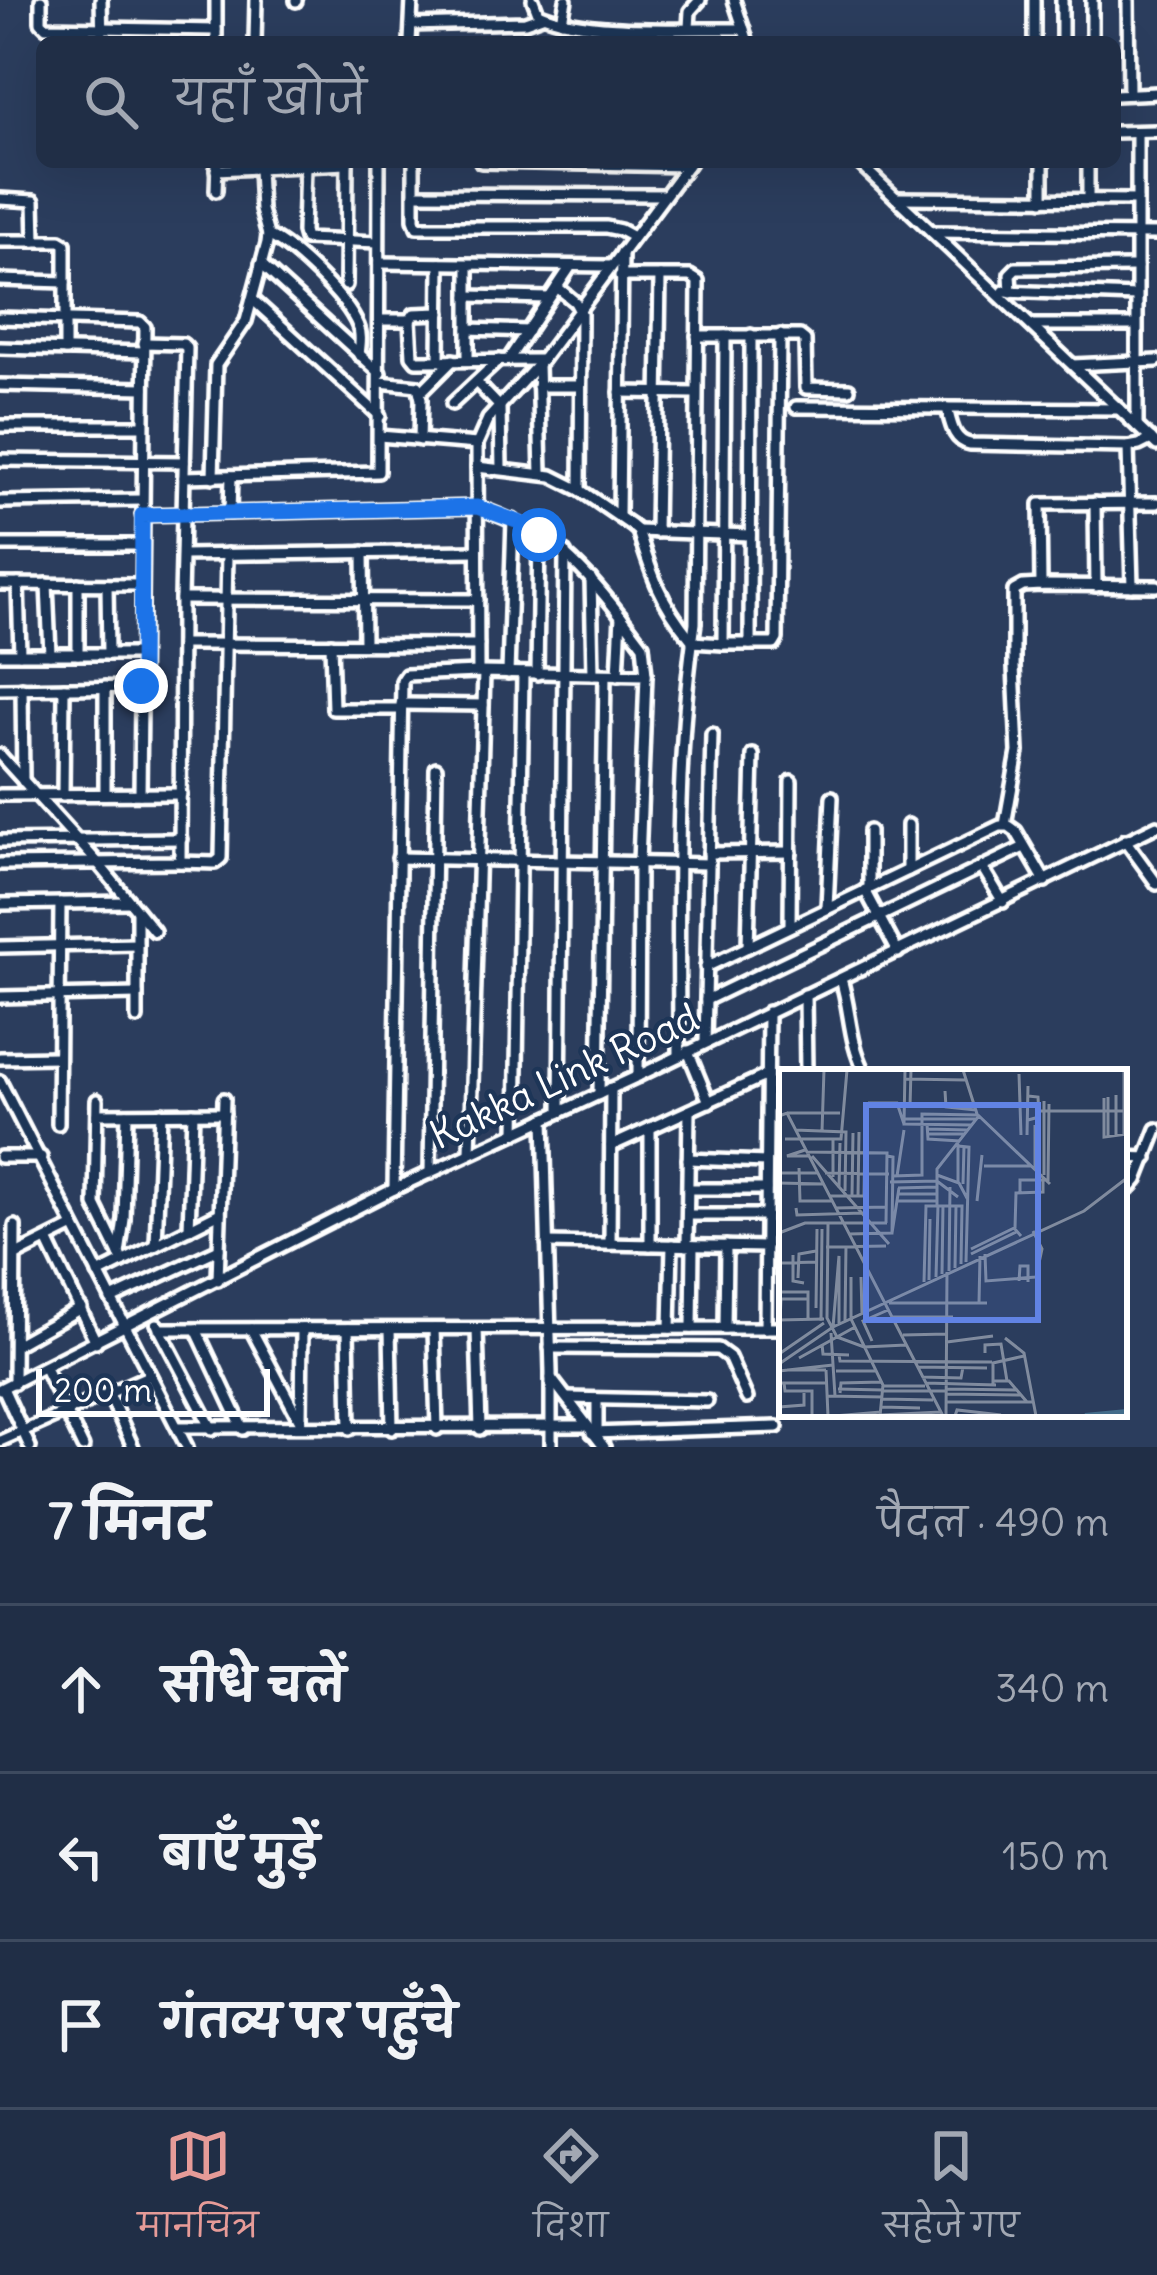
<!DOCTYPE html>
<html lang="hi">
<head>
<meta charset="utf-8">
<style>
  :root { --surface:#202e46; --page:#2d3a51; --text:#f1f3f6; --muted:#a2a8b3; --line:#3d4a5f; --accent:#e69b98 }
  body { margin:0; font-family:Delius,"Playpen Sans Deva",sans-serif; background:var(--page); color:var(--text) }
  .scale { position:absolute; left:36px; bottom:30px; width:234px; box-sizing:border-box; padding-left:12px; border:6px solid #fff; border-top:0; font-size:33px; line-height:42px; white-space:nowrap; color:#fff; -webkit-text-stroke:9px #1d3557; paint-order:stroke }
  .stop { position:absolute; width:36px; height:36px; margin:-27px; border:9px solid #1a73e8; border-radius:50%; background:#fff }
  .stop.end { background:#1a73e8; border-color:#fff; box-shadow:0 3px 12px #0008 }
  .list { margin:0; padding:0; list-style:none }
  h2 { display:flex; justify-content:space-between; align-items:center; height:156px; margin:0; padding:0 48px; font-size:51px }
  h2 small { font-size:39px; font-weight:400; color:var(--muted) }
  .list li { display:grid; grid-template-columns:78px 1fr auto; gap:36px; align-items:center; box-sizing:border-box; height:168px; padding:0 48px; border-top:3px solid var(--line) }
  .list b { display:block; font-size:45px; white-space:nowrap }
  .list em { font-size:39px; font-style:normal; color:var(--muted) }
  .icon { flex:none; width:66px; height:66px; fill:none; stroke:currentColor; stroke-width:2; stroke-linecap:round; stroke-linejoin:round }
  .map { position:relative; flex:none; width:1157px; height:1447px; overflow:hidden }
  .search { position:absolute; background:var(--surface); box-shadow:0 12px 48px #0002; left:36px; right:36px; top:36px; height:132px; display:flex; align-items:center; gap:30px; box-sizing:border-box; padding:0 42px; border-radius:18px; color:var(--muted); font-size:45px }
  .sheet { height:660px; background:var(--surface) }
  nav { display:flex; justify-content:space-around; align-items:center; box-sizing:border-box; height:168px; border-top:3px solid var(--line); background:var(--surface); font-size:33px; color:var(--muted) }
  nav a { display:grid; justify-items:center; gap:6px }
  nav .on { color:var(--accent) }
  .map>svg:first-child { display:block }
</style>
</head>
<body>
<div class="map">
<svg width="1157" height="1447" viewBox="0 0 1157 1447">
  <rect width="100%" height="100%" fill="#2b3d5d"/>
  <filter id="ink" filterUnits="userSpaceOnUse"><feTurbulence type="fractalNoise" baseFrequency=".00833" numOctaves="2"/><feDisplacementMap in="SourceGraphic" scale="24" xChannelSelector="R" yChannelSelector="G"/><feConvolveMatrix kernelMatrix="1 2 1 2 8 2 1 2 1" color-interpolation-filters="sRGB"/></filter>
  <g filter="url(#ink)">
    <g fill="none" stroke-linecap="round" stroke-linejoin="round">
      <defs>
        <g id="minor">
          <path d="M41,0V22L46,27L216,30"/>
          <path d="M101,0L102,42"/>
          <path d="M216,0V42"/>
          <path d="M533,0L538,13C587,35 688,28 744,29"/>
          <path d="M734,0L748,42"/>
          <path d="M1034,0V42"/>
          <path d="M1062,0V42"/>
          <path d="M1128,0L1129,94"/>
          <path d="M296,1V0"/>
          <path d="M562,21L566,0"/>
          <path d="M411,25L525,22L542,16"/>
          <path d="M689,28L690,11L700,0"/>
          <path d="M255,42L256,0"/>
          <path d="M410,42L412,0"/>
          <path d="M1092,42V0"/>
          <path d="M1115,95L1157,93"/>
          <path d="M1115,132L1157,131"/>
          <path d="M414,162V219L417,227H606L620,230L633,237"/>
          <path d="M481,162L687,166"/>
          <path d="M858,162L1157,445"/>
          <path d="M1043,162V200"/>
          <path d="M305,166L303,232L305,239L378,242"/>
          <path d="M216,170L347,164"/>
          <path d="M216,191L217,162"/>
          <path d="M414,194L664,195"/>
          <path d="M896,198L1137,200"/>
          <path d="M0,199L34,201L35,241"/>
          <path d="M1088,200V162"/>
          <path d="M932,232L1157,234"/>
          <path d="M268,235C294,248 347,298 358,326C362,335 360,345 359,355"/>
          <path d="M0,241H60L65,244V350"/>
          <path d="M379,263L610,266"/>
          <path d="M261,264L380,373"/>
          <path d="M468,265V360"/>
          <path d="M620,276H690L698,281L695,623C674,762 679,913 679,1056"/>
          <path d="M0,280L65,282"/>
          <path d="M346,285L347,162"/>
          <path d="M557,287L575,302L581,313L580,490"/>
          <path d="M1004,291L1136,296"/>
          <path d="M1011,292L1010,274L1016,268L1137,267"/>
          <path d="M468,296L549,298"/>
          <path d="M252,299L380,416"/>
          <path d="M0,318L140,322L145,327L140,794"/>
          <path d="M380,320H410L412,356L416,361L542,360"/>
          <path d="M410,320L414,314L440,313"/>
          <path d="M1031,325H1136"/>
          <path d="M468,329L528,331"/>
          <path d="M697,336H800L805,340L806,388L849,389"/>
          <path d="M0,348L144,352"/>
          <path d="M439,360L440,264"/>
          <path d="M508,360L571,266"/>
          <path d="M538,365L541,473"/>
          <path d="M1073,365L1157,361"/>
          <path d="M380,382L418,386L421,399L420,440"/>
          <path d="M476,382L500,407L501,469"/>
          <path d="M0,385L144,388"/>
          <path d="M538,386H580"/>
          <path d="M421,392L453,360"/>
          <path d="M620,392L696,393"/>
          <path d="M452,404L499,360"/>
          <path d="M796,407L1119,409"/>
          <path d="M947,408C951,423 953,441 970,444L1128,447L1139,445L1151,439"/>
          <path d="M0,426H143"/>
          <path d="M1137,426V132"/>
          <path d="M379,436L477,444"/>
          <path d="M1128,447L1132,586"/>
          <path d="M0,460L184,462"/>
          <path d="M477,467L552,476L580,490L631,525L638,531C652,575 660,601 690,638"/>
          <path d="M184,477L378,472L379,162"/>
          <path d="M213,477L216,365L246,321L267,243L268,235L261,210L259,168"/>
          <path d="M0,502L142,500"/>
          <path d="M1095,503L1096,586"/>
          <path d="M230,513L231,476"/>
          <path d="M142,515L477,507C548,532 575,557 621,616"/>
          <path d="M619,515L622,252"/>
          <path d="M638,531L750,535"/>
          <path d="M656,532L660,276"/>
          <path d="M0,545H142"/>
          <path d="M363,552L364,644"/>
          <path d="M183,555L477,551"/>
          <path d="M591,579L593,674"/>
          <path d="M0,584L142,585"/>
          <path d="M18,584L20,654"/>
          <path d="M47,584L50,654"/>
          <path d="M78,584V654"/>
          <path d="M107,585L108,654"/>
          <path d="M1041,585L1040,504L1157,503"/>
          <path d="M181,599L478,600"/>
          <path d="M692,642L723,644L725,336"/>
          <path d="M181,644L478,645"/>
          <path d="M331,644L333,709H401"/>
          <path d="M723,644H750L751,335"/>
          <path d="M750,644H774L777,639L780,335"/>
          <path d="M0,654H141"/>
          <path d="M478,672L477,444L488,419L542,360L690,162"/>
          <path d="M508,673L513,520"/>
          <path d="M537,674L539,535"/>
          <path d="M618,675L621,616L643,645L646,675"/>
          <path d="M22,688L23,781"/>
          <path d="M0,689L141,687"/>
          <path d="M401,704L483,705"/>
          <path d="M0,755L98,863L154,931"/>
          <path d="M105,794V687"/>
          <path d="M0,795L181,794"/>
          <path d="M63,795L64,688"/>
          <path d="M1005,825L1018,752L1014,667V591L1023,586L1041,585L1157,586"/>
          <path d="M1125,840L1157,884"/>
          <path d="M0,841L181,839"/>
          <path d="M709,853L791,852"/>
          <path d="M398,858L709,864"/>
          <path d="M180,862L215,863L221,858L227,554"/>
          <path d="M0,864L180,862L181,599L187,348L183,344L144,343"/>
          <path d="M982,867L1003,902"/>
          <path d="M908,870V825"/>
          <path d="M869,888V831"/>
          <path d="M865,890L898,952"/>
          <path d="M0,904L130,902"/>
          <path d="M827,908L832,797"/>
          <path d="M137,911V1018"/>
          <path d="M790,926L791,781"/>
          <path d="M0,947L137,944"/>
          <path d="M748,947L753,755"/>
          <path d="M706,967L1000,826H1009L1016,831L1045,881"/>
          <path d="M841,979C851,1011 849,1042 865,1072"/>
          <path d="M805,995L806,1072"/>
          <path d="M0,997L137,994"/>
          <path d="M706,1000L1024,847"/>
          <path d="M705,1043L712,734"/>
          <path d="M688,1051L709,1102"/>
          <path d="M0,1058L57,1057"/>
          <path d="M0,1081L187,1447"/>
          <path d="M599,1094L605,675"/>
          <path d="M97,1100L95,1205L123,1262"/>
          <path d="M560,1112L565,552"/>
          <path d="M97,1114L224,1113"/>
          <path d="M544,1119L551,1372V1447"/>
          <path d="M58,1124L60,903"/>
          <path d="M516,1133L523,673"/>
          <path d="M611,1146L767,1075"/>
          <path d="M470,1153L484,673"/>
          <path d="M0,1157H41"/>
          <path d="M1124,1157L1147,1158"/>
          <path d="M688,1159L766,1162"/>
          <path d="M430,1173L436,768"/>
          <path d="M394,1189L402,681L406,675L478,672L646,675L639,863L638,1076"/>
          <path d="M688,1189H766"/>
          <path d="M1124,1189L1131,1187L1137,1180L1157,1129"/>
          <path d="M688,1215H766"/>
          <path d="M189,1229L193,1113"/>
          <path d="M47,1240L96,1342"/>
          <path d="M547,1243L766,1247"/>
          <path d="M610,1244L611,1088"/>
          <path d="M156,1245L161,1113"/>
          <path d="M650,1245V1128"/>
          <path d="M687,1246L689,1111"/>
          <path d="M119,1254L124,1219L127,1114"/>
          <path d="M16,1255L72,1227"/>
          <path d="M98,1274L220,1213"/>
          <path d="M218,1280L224,1099"/>
          <path d="M111,1299L219,1249"/>
          <path d="M157,1324L212,1429"/>
          <path d="M670,1328L672,1245"/>
          <path d="M692,1328L693,1246"/>
          <path d="M725,1328L726,1246"/>
          <path d="M765,1328L768,1012"/>
          <path d="M159,1329L782,1328"/>
          <path d="M196,1329L243,1429"/>
          <path d="M251,1329L301,1423"/>
          <path d="M348,1329L350,1429"/>
          <path d="M390,1329L392,1429"/>
          <path d="M434,1329L437,1429"/>
          <path d="M477,1329L480,1429"/>
          <path d="M15,1345L81,1308"/>
          <path d="M550,1348L718,1349L729,1357L747,1398"/>
          <path d="M45,1368L83,1447"/>
          <path d="M551,1378L604,1447"/>
          <path d="M14,1383L15,1226"/>
          <path d="M3,1388L30,1447"/>
          <path d="M0,1389L394,1189L638,1076L1157,826"/>
          <path d="M108,1392L133,1447"/>
          <path d="M567,1398L707,1401"/>
          <path d="M301,1419L302,1329"/>
          <path d="M177,1427L587,1426"/>
          <path d="M592,1433L777,1427"/>
          <path d="M597,1433V1399"/>
          <path d="M0,1441L148,1376"/>
        </g>
      </defs>
      <use href="#minor" stroke="#fff" stroke-width="18"/>
      <use href="#minor" stroke="#1d3557" stroke-width="9"/>
    </g>
  </g>
  <g fill="none" stroke-linecap="round" stroke-linejoin="round" filter="url(#ink)">
    <path stroke="#1a73e8" stroke-width="15" d="M141,686L142,515L477,507L519,522L539,535"/>
  </g>
  <g text-anchor="middle" stroke-width="9" stroke-linejoin="round" paint-order="stroke">
    <g font-size="39" fill="#fff" stroke="#1d3557">
      <text transform="translate(564 1076) rotate(-25)" y="14">Kakka Link Road</text>
    </g>
  </g>
  <g transform="translate(779 1069)">
    <rect width="348" height="348" fill="#2b3d5d"/>
    <path fill="none" stroke="#436c8a" stroke-width="6" d="M306,347L348,343"/>
    <path fill="none" stroke="#808b9e" stroke-width="3" d="M126,1L125,55L192,56M345,1V65M240,5L242,66M126,10L187,11M166,22L167,38L197,41M337,26V67M325,29V68L348,65M265,32V106M89,34H118L125,55M131,37L132,1M260,42H348M8,44H61M199,46L271,115M0,47L8,44L164,347M124,50H197M249,51L260,48L259,28L249,27M148,55L149,70L181,72M148,60L189,61M16,61L67,63L66,122M43,62L45,1M148,65H185M248,66L249,17M329,67V28M6,70H62L68,1M179,77L190,78L187,193M26,81L8,87H29M27,83L108,84L107,154M33,87L110,175M205,97H253M20,99L21,132H53M256,100V56M0,104H38M46,104L110,105M260,104V56M158,106L180,114L189,131M114,107L143,106V45L199,46M118,107L125,61M54,108V70M111,113L158,112L179,128M179,113V75M269,113L270,35M0,114L44,115M184,115L185,77M60,119L61,74M119,119L158,118M241,123V111H267M119,125H158M73,126L74,64M50,127H85L86,64M79,127L80,63M119,132H158M198,132L203,86M158,136V100L199,48L184,1M17,139L18,146L83,144M57,139L108,138M49,155L48,249L58,268L85,278L127,276M236,159L237,124L264,123V111M254,162L263,180L257,208M0,164L26,154H108M113,164L120,119M70,165L113,164L114,88L108,87M47,178L107,177M192,180L235,159L242,167M192,185L239,162M206,185L207,212L257,208M14,186V212L25,214M0,194L39,193M176,199L177,137M170,202L171,118M163,205L164,136M72,208V250L104,316L101,347M82,208L83,244M157,208L159,136M19,209L20,185L37,182M150,211L151,150M240,212L241,197H249V213M145,213L147,137H183L182,195M0,223H29V230M0,230H29V252M110,234H208M200,234L201,187M37,239L38,160M113,248H174M0,251L45,250M42,252L43,160M66,252L67,177M54,258L60,187V256M52,264L56,327M124,266L168,265M93,272L84,252L109,241M168,273L214,267M0,274L2,230M43,275L44,285L70,286M206,284V276L222,275L228,312M0,285L45,254M60,286L61,292L213,293M20,289L76,258M0,295L54,258L305,142L348,109M138,298L208,299M8,301H47M47,301L49,347M0,302L54,296M57,302H98M143,308L182,309L184,298M214,312H230L248,333M0,314H48M5,314L6,322H33V347M147,314L217,316M214,315V294L245,287M105,317H146M59,320L104,321M168,320L237,321M104,322H167M61,324L62,314L103,313M168,325L241,326M48,327L104,328M104,330L154,331M168,333H255M0,338L25,336V324M103,338L141,339M101,346L162,343M55,347L102,343M164,347H257L245,284L226,269M167,347L168,203M176,347L178,341L222,346"/>
    <path fill="#6183e4" fill-opacity="0.15" stroke="#6183e4" stroke-width="6" d="M87,36H259V251H87Z"/>
    <rect width="348" height="348" fill="none" stroke="#fff" stroke-width="6"/>
  </g>
</svg>
<div class="scale">200 m</div>
<div class="stop" style="left:539px;top:535px"></div>
<div class="stop end" style="left:141px;top:686px"></div>
<div class="search"><svg class="icon" aria-label="search" viewBox="0 0 24 24"><circle cx="10" cy="10" r="6"/><path d="M15 15l6 6"/></svg>यहाँ खोजें</div>
</div>
<section class="sheet">
<h2>7 मिनट<small>पैदल · 490 m</small></h2>
<ul class="list">
<li><svg class="icon" aria-label="ahead" viewBox="0 0 24 24"><path d="M12 20V5M6 11l6-6 6 6"/></svg><div><b>सीधे चलें</b></div><em>340 m</em></li>
<li><svg class="icon" aria-label="left" viewBox="0 0 24 24"><path d="M17 20v-9H6M10 6l-5 5 5 5"/></svg><div><b>बाएँ मुड़ें</b></div><em>150 m</em></li>
<li><svg class="icon" aria-label="arrive" viewBox="0 0 24 24"><path d="M6 21V4h12l-3 4 3 4H6"/></svg><div><b>गंतव्य पर पहुँचे</b></div></li>
</ul>
</section>
<nav>
<a class="on"><svg class="icon" aria-label="map" viewBox="0 0 24 24"><path d="M3 6l6-2 6 2 6-2v14l-6 2-6-2-6 2zM9 4v14M15 6v14"/></svg>मानचित्र</a>
<a><svg class="icon" aria-label="directions" viewBox="0 0 24 24"><path d="M12 3l9 9-9 9-9-9zM9 14v-3h6M13 9l2 2-2 2"/></svg>दिशा</a>
<a><svg class="icon" aria-label="saved" viewBox="0 0 24 24"><path d="M7 4h10v16l-5-4-5 4z"/></svg>सहेजे गए</a>
</nav>
</body>
</html>
